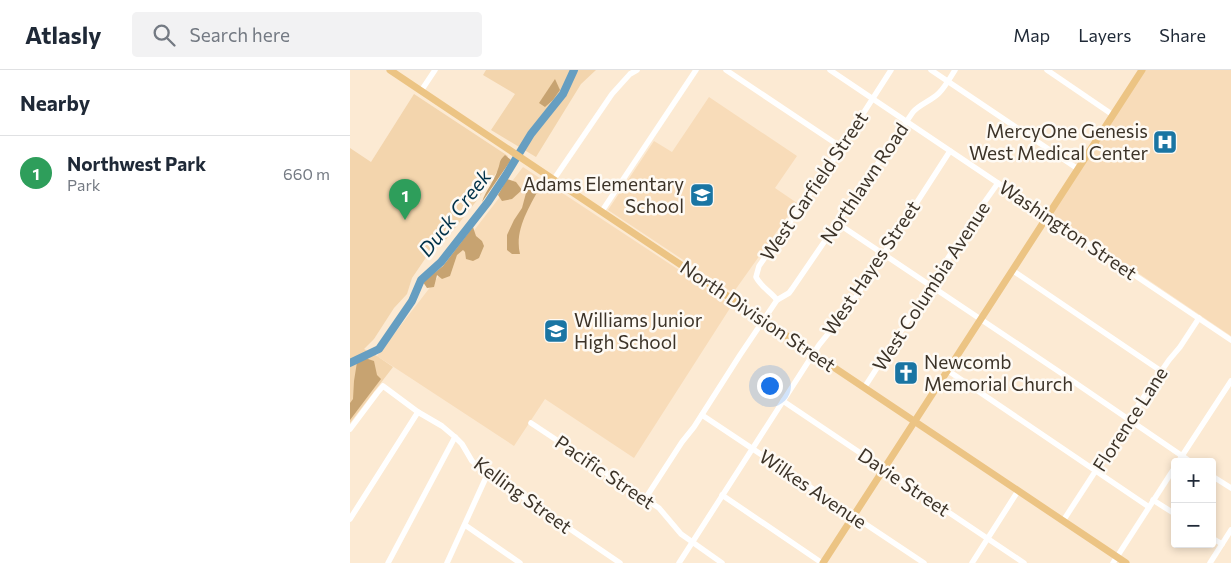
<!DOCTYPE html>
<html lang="en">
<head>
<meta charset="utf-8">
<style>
  :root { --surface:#fff; --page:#f2f2f3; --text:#1f2937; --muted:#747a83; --line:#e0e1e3; --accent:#1a75a3 }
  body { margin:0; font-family:Commissioner,sans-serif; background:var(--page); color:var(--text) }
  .controls { position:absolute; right:15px; bottom:15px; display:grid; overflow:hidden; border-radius:5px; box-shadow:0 2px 8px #0003 }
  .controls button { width:45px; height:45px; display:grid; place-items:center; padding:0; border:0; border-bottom:1px solid var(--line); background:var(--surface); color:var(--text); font:25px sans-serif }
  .you { position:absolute; left:419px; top:315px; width:18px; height:18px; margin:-12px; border:4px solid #fff; border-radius:50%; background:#1a73e8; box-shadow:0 0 0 8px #1a73e833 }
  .badge { display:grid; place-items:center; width:32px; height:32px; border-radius:50%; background:var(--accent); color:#fff; font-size:16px; font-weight:700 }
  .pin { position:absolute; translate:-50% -41px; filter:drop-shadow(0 1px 2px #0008) }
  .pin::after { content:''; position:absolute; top:26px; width:18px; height:15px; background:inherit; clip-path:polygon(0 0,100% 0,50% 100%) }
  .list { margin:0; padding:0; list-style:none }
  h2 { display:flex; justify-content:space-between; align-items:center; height:65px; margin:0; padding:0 20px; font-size:21px }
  h2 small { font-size:16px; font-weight:400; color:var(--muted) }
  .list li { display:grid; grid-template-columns:32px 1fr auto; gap:15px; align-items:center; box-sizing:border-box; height:75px; padding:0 20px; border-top:1px solid var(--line) }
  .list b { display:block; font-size:19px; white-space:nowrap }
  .list p { margin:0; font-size:16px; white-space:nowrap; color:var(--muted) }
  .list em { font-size:16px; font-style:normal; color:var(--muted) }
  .icon { flex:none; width:28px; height:28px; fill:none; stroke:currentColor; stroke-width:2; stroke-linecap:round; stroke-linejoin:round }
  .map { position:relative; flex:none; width:881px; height:493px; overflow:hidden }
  header { display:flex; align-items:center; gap:30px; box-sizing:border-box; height:70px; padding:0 25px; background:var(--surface); border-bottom:1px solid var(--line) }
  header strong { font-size:24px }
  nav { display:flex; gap:28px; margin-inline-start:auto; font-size:18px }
  .search { width:350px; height:45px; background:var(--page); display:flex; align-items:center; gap:12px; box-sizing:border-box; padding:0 18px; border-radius:5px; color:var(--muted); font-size:19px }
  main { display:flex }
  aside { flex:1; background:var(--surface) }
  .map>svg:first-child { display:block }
</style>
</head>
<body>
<header>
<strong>Atlasly</strong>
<div class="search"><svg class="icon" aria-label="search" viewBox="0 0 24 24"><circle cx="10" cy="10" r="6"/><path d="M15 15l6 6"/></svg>Search here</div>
<nav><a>Map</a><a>Layers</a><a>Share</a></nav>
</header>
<main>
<aside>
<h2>Nearby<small></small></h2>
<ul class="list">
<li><span class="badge" style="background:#2e9e5b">1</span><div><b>Northwest Park</b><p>Park</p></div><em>660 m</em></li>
</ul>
</aside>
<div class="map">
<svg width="881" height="493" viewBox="0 0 881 493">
  <rect width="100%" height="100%" fill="#fcead3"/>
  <g fill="#f8dcb9">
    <path d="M795,0H881V266L701,144Z"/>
    <path d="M359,27L447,86L425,118L447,133L383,223L258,140L304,71L322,82Z"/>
    <path d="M173,97L382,235L284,388L195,329L164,376L27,286Z"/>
  </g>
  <g fill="#f3d5ad">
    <path d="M136,0H246L231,14L186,87L141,60L165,24L133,5Z"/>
    <path d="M64,24L158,86L128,129L94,172L77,186L62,208L57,224L44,238L24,269L14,279L27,286L43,297L0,353V78L21,92Z"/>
  </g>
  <g fill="#c7a371">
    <path d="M205,9L210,20L203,30L195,37L189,33Z"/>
    <path d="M155,85L161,90L132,132C136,120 145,110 148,99C151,91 148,92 155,85Z"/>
    <path d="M157,109L166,112L172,120L162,129L152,131L148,125Z"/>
    <path d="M182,112L191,115C180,136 164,160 170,184H162L157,180V165L164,150L172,138L176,123Z"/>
    <path d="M123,157L126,166L132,171L134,176L129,188L123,191L116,189L115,182L113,180L107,185L100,206L92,209L87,205L84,217L77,218L73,212L93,196Z"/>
    <path d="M15,288L24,291L27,305L31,309L0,350V333L3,329L4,311L7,292Z"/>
  </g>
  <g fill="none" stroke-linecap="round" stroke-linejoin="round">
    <path stroke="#669ec1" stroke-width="8" d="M0,293L29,279L62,231L71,210L91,192L138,132L156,105L181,64L213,24L224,0"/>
    <g stroke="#fff" stroke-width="5.5">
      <path d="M376,0L491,77"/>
      <path d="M480,0L881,270"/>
      <path d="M581,0L728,99"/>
      <path d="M697,0L763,45"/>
      <path d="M71,21L85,0"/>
      <path d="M204,109L262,24L280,4L287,0"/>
      <path d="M252,141L346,0"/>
      <path d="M487,153L708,301L841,392"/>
      <path d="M662,200L811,301"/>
      <path d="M427,230C421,222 411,217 406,207L409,196L484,89L541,0"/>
      <path d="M597,300L799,437"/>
      <path d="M514,318L631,137L648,113"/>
      <path d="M433,331L674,493"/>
      <path d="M352,345L574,493"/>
      <path d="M181,353L309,438L331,464L372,493"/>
      <path d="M0,359L27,323L33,316L68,342L92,356L105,367L112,374L122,391L129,397L270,493"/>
      <path d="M828,392L881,311"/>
      <path d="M862,406L881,418"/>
      <path d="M372,425L472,493"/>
      <path d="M295,429L332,372L344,357L390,285L427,230L439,223L442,219L563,42C570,34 581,31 589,23C595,17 600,8 605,0"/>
      <path d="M803,430L825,444"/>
      <path d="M0,449L68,342"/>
      <path d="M713,451L795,325L819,290L830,277L849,248"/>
      <path d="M115,455L170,493"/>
      <path d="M862,468L872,474"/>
      <path d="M38,493L105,367"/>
      <path d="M97,493L138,403"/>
      <path d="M329,493L469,275L498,239L600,81"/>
      <path d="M622,493L668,421"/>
      <path d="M763,493L825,397"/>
      <path d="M860,493L881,460"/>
    </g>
    <g stroke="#ecc484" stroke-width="7">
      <path d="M40,0L776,493"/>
      <path d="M473,493L792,0"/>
    </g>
  </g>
  <defs>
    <symbol id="hospital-square" viewBox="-11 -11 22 22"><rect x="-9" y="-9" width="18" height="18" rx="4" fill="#1a75a3" stroke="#fefaf4"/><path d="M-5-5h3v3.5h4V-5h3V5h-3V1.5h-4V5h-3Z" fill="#fff"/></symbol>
    <symbol id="school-square" viewBox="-11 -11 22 22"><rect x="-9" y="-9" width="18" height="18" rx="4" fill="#1a75a3" stroke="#fefaf4"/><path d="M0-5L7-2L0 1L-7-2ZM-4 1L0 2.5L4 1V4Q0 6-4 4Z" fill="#fff"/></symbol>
    <symbol id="church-square" viewBox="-11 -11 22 22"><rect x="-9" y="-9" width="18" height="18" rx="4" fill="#1a75a3" stroke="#fefaf4"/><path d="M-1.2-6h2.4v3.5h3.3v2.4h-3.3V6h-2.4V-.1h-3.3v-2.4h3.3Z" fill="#fff"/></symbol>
  </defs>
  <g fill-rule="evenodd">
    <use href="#hospital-square" x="801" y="58" width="28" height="28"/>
    <use href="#school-square" x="338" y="111" width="28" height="28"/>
    <use href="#school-square" x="192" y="247" width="28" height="28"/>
    <use href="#church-square" x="542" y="289" width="28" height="28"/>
  </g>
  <g text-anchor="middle" stroke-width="5" stroke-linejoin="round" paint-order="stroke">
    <g font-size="19" fill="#3c3328" stroke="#fefaf4" text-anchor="end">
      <text x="798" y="68">MercyOne Genesis<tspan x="798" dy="22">West Medical Center</tspan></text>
      <text x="334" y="121">Adams Elementary<tspan x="334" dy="22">School</tspan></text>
      <text x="224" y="257" text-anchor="start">Williams Junior<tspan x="224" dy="22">High School</tspan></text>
      <text x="574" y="299" text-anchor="start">Newcomb<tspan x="574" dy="22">Memorial Church</tspan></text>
    </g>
    <g font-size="19" fill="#3c3328" stroke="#fefaf4">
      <text transform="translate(514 113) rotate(-56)" y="7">Northlawn Road</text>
      <text transform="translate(464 116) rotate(-56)" y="7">West Garfield Street</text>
      <text transform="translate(718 160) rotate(34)" y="7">Washington Street</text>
      <text transform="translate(521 198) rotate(-56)" y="7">West Hayes Street</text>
      <text transform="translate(581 216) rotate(-57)" y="7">West Columbia Avenue</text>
      <text transform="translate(408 246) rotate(34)" y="7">North Division Street</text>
      <text transform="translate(780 349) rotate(-57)" y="7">Florence Lane</text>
      <text transform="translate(255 402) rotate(34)" y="7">Pacific Street</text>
      <text transform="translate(554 412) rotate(34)" y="7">Davie Street</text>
      <text transform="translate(463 419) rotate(34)" y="7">Wilkes Avenue</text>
      <text transform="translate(173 425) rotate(36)" y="7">Kelling Street</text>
    </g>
    <g font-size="20" font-style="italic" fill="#00324a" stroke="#fefaf4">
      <text transform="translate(105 143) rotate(-52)" y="7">Duck Creek</text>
    </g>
  </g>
</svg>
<div class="controls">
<button>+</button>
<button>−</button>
</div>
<div class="you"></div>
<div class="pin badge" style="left:55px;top:150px;background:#2e9e5b">1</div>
</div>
</main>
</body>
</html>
